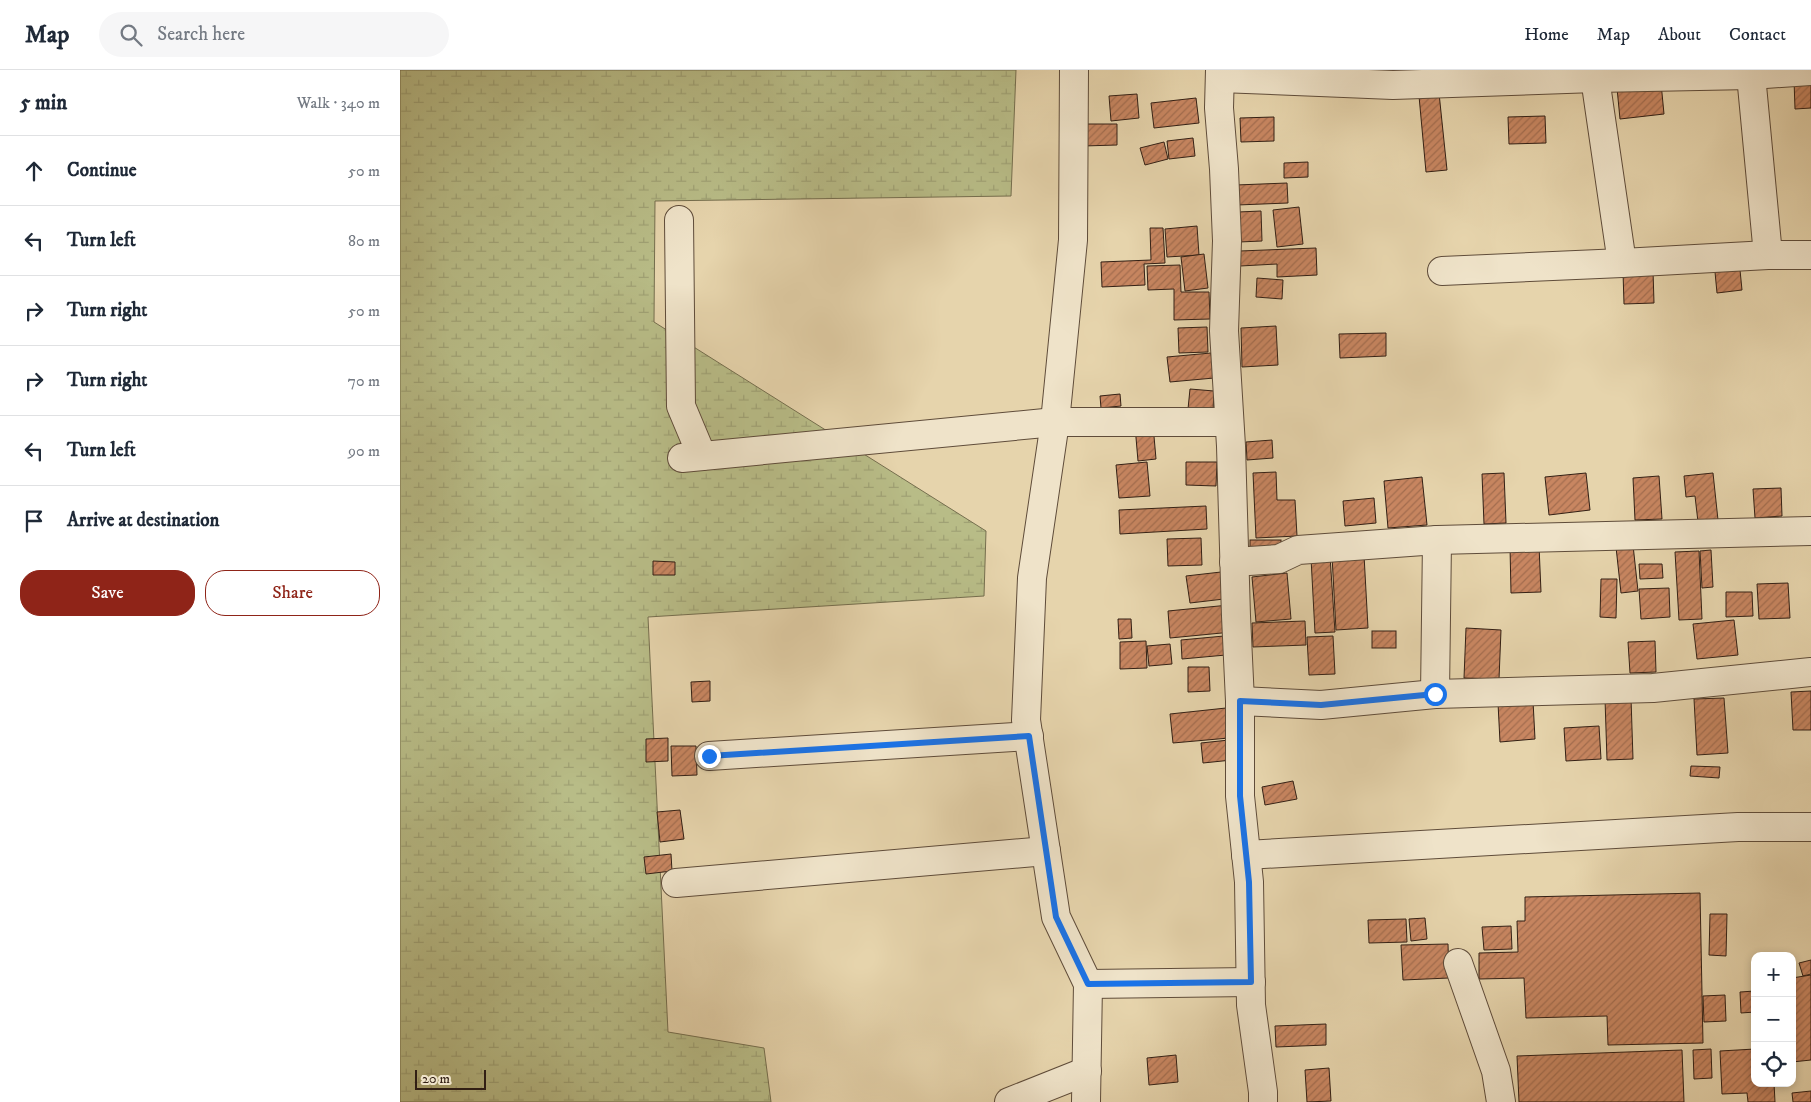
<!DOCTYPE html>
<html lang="en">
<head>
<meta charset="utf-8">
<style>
  :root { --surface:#fff; --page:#f6f6f7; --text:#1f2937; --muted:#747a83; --line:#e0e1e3; --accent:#8f2418 }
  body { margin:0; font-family:"IM FELL DW Pica",serif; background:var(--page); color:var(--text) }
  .controls { position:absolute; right:15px; bottom:15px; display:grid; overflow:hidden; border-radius:10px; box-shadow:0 2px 8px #0003 }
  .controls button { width:45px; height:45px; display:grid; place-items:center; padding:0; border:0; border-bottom:1px solid var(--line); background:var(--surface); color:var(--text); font:25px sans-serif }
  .scale { position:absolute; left:15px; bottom:12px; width:71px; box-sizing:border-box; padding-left:5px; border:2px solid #321f14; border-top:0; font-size:14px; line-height:18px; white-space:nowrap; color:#321f14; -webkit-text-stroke:4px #efe3c9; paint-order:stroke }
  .stop { position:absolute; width:15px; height:15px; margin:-11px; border:4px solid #1a73e8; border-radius:50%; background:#fff }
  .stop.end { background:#1a73e8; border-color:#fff; box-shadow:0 1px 5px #0008 }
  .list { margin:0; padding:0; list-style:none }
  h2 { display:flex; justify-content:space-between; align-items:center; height:65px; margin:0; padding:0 20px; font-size:21px }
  h2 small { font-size:16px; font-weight:400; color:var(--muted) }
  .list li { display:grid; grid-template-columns:32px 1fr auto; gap:15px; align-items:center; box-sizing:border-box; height:70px; padding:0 20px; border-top:1px solid var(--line) }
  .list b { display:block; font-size:19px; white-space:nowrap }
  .list em { font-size:16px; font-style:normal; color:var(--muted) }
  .actions { display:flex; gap:10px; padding:15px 20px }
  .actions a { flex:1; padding:11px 0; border:1px solid var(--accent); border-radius:20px; text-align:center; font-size:18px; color:var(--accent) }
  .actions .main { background:var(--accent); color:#fff }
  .icon { flex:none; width:28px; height:28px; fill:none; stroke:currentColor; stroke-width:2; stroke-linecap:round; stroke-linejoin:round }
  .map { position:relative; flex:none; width:1411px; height:1032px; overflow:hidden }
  header { display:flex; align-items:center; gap:30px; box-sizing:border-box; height:70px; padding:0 25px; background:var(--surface); border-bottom:1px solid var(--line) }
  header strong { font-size:24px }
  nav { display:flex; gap:28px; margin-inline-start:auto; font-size:18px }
  .search { width:350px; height:45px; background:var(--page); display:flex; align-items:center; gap:12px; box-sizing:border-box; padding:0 18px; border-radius:28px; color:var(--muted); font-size:19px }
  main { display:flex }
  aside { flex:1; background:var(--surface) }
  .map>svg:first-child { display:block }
</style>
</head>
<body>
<header>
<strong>Map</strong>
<div class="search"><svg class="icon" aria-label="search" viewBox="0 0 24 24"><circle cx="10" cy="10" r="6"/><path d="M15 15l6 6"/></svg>Search here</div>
<nav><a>Home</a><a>Map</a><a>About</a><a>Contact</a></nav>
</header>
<main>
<aside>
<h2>5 min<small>Walk · 340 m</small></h2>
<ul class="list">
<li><svg class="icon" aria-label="ahead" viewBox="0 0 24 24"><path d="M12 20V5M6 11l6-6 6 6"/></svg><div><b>Continue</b></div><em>50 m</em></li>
<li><svg class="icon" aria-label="left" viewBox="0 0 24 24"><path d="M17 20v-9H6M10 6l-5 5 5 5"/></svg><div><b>Turn left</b></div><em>80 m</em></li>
<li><svg class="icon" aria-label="right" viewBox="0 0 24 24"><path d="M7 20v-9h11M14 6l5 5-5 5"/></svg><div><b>Turn right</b></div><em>50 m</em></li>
<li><svg class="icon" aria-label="right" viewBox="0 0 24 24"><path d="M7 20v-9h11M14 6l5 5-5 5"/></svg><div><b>Turn right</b></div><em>70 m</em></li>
<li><svg class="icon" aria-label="left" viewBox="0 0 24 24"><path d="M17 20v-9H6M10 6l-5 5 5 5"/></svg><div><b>Turn left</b></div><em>90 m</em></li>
<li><svg class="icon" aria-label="arrive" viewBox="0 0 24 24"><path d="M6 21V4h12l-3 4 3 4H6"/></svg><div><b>Arrive at destination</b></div></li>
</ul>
<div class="actions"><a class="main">Save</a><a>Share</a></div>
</aside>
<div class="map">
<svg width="1411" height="1032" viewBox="0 0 1411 1032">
  <defs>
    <pattern id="wetland-marsh" width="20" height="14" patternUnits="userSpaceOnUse" patternTransform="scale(1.25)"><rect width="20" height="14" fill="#b8bc87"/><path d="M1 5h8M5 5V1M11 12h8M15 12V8" fill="none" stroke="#9fa174"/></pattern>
    <pattern id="building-hatch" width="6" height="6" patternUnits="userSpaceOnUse" patternTransform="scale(1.25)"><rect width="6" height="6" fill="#c88661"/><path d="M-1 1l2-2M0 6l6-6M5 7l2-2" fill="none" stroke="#a36d4f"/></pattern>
  </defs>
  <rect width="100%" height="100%" fill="#e6d4ac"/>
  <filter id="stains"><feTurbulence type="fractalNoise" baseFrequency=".004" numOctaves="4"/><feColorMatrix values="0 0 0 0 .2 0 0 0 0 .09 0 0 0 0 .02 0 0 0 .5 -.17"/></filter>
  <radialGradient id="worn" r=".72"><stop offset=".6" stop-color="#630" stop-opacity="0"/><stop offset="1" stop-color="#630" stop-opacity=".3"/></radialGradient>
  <path fill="url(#wetland-marsh)" stroke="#756e4e" d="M0,0H616L611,126L255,131L254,252L586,461L584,526L248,547L268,962L364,978L371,1032H0Z"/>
  <g fill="url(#building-hatch)" stroke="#321f14">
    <path d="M1394,10H1411V38L1395,39Z"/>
    <path d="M1261,13L1264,44L1220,49L1217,18Z"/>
    <path d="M1039,23L1047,100L1026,102L1019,26Z"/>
    <path d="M737,24L739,48L711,51L709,26Z"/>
    <path d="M796,28L799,53L754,58L751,33Z"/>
    <path d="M1145,46L1146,73L1109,74L1108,47Z"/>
    <path d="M874,47V71L841,72L840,48Z"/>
    <path d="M682,54H717V75L683,76Z"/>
    <path d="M793,68L795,86L769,89L767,71Z"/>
    <path d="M764,72L768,89L745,95L740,78Z"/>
    <path d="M908,92V107L884,108V93Z"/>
    <path d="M887,113L888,133L837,135L836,115Z"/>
    <path d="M899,137L903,174L877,177L873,140Z"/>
    <path d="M861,141L862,171L839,172L838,142Z"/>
    <path d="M797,156L799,185L767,187L765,159Z"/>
    <path d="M750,158H763L765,193L744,194L745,215L702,217L701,192L751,190Z"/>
    <path d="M916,178L917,205L877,207V194L840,196V181Z"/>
    <path d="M804,184L808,218L785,221L781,187Z"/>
    <path d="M780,195L781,222H809L810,249L774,250V219L748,220L747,196Z"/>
    <path d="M1340,200L1342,220L1317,223L1315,202Z"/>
    <path d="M1253,201L1254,233L1224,234L1223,202Z"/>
    <path d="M857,208L883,210L882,229L856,227Z"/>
    <path d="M876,256L878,295L842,297L841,258Z"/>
    <path d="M807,257L808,282L779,283L778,258Z"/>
    <path d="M986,263V286L940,288L939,264Z"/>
    <path d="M811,283L814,308L770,312L767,287Z"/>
    <path d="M790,319L814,321L813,341L788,339Z"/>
    <path d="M720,324L721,336L701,338L700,326Z"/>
    <path d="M753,355L756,389L738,391L735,356Z"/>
    <path d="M872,370L873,388L847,390L846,372Z"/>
    <path d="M747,392L750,426L719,428L716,395Z"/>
    <path d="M786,392H817L816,416L786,415Z"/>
    <path d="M876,402L877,430H895L897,466L856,468L853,403Z"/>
    <path d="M1104,403L1106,453L1084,454L1082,404Z"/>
    <path d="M1186,403L1190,440L1149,445L1145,407Z"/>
    <path d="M1313,403L1318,450L1298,452L1295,426L1286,427L1284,406Z"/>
    <path d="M1259,406L1262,449L1235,450L1233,408Z"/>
    <path d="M1022,407L1027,455L988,458L984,411Z"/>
    <path d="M1381,418L1382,446L1355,448L1353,419Z"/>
    <path d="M974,428L976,453L945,456L943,431Z"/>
    <path d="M806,436L807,459L720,464L719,440Z"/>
    <path d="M801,468L802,495L768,496L767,469Z"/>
    <rect x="850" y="470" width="31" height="13"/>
    <path d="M1233,475L1238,521L1221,523L1216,477Z"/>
    <path d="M1139,476L1141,522L1111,523L1110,477Z"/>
    <path d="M1311,480L1313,517L1302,518L1300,481Z"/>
    <path d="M1299,481L1302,549L1279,550L1275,482Z"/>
    <path d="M964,485L968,558L936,560L932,486Z"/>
    <path d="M930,486L935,562L915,563L911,488Z"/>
    <path d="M253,491L275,492V505H253Z"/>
    <path d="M1239,494H1262L1263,508L1240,509Z"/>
    <path d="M821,502L824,529L790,533L786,506Z"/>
    <path d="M887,503L891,549L856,552L852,507Z"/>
    <path d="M1201,509H1217L1216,548L1200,547Z"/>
    <path d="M1388,513L1390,548L1359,549L1357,514Z"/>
    <path d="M1269,518L1270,547L1241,549L1239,519Z"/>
    <path d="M1326,522H1352L1353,546L1326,547Z"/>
    <path d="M829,535L832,562L770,568L768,541Z"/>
    <path d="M718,549H731L732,568L719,569Z"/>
    <path d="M1334,550L1338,585L1297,589L1293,554Z"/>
    <path d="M905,551L906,575L853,577L852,553Z"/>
    <path d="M1066,558L1101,560L1099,609L1064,608Z"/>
    <rect x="972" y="561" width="24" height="17"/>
    <path d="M824,566L826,585L782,589L781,570Z"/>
    <path d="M933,566L935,604L909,605L907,567Z"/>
    <path d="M746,571L747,598L720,599V572Z"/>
    <path d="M1255,571L1256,602L1230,603L1228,572Z"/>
    <path d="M770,574L772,594L749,596L747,576Z"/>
    <path d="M788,597H809L810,621L788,622Z"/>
    <path d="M310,611V631L292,632L291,612Z"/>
    <path d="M1411,621V660H1393L1391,622Z"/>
    <path d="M1231,628L1233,689L1207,690L1205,629Z"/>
    <path d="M1324,628L1328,683L1297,685L1294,629Z"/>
    <path d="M1133,631L1135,669L1100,672L1098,633Z"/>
    <path d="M826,638L829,668L773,673L770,644Z"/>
    <path d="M1199,656L1201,689L1166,691L1164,658Z"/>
    <path d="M268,668V691L246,692V669Z"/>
    <path d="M829,670L832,690L803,693L801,673Z"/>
    <path d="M271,676H296L297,705L272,706Z"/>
    <path d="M1291,696L1320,697L1319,708L1290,706Z"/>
    <path d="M893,711L897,729L865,735L862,717Z"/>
    <path d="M280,740L284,769L260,772L257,742Z"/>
    <path d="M271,784L272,801L246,804L244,787Z"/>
    <path d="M1300,823L1303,973L1208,975L1207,946L1126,948L1124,908L1079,909V883L1118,882L1117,851H1125V827Z"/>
    <path d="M1310,844H1327L1326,886L1309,885Z"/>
    <path d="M1025,848L1027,869L1011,871L1009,849Z"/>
    <path d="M1006,849L1007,872L969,873L968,850Z"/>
    <path d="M1111,856L1112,879L1084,880L1082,857Z"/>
    <path d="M1048,874L1049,908L1003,910L1001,875Z"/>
    <path d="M1411,890V904L1403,906L1399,893Z"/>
    <path d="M1411,905V990L1392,992V908Z"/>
    <path d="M1355,921V942L1341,943L1340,922Z"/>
    <path d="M1325,925L1326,951L1304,952L1303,926Z"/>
    <path d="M926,954V975L876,977L875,956Z"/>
    <path d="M1311,979L1312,1008L1294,1009L1293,980Z"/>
    <path d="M1355,979V1013H1374L1375,1032H1348L1347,1023L1322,1024L1320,981Z"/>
    <path d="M1282,980L1284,1032H1119L1117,986Z"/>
    <path d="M776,985L778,1012L749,1015L747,988Z"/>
    <path d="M929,998L931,1031L907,1032L905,1000Z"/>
    <path d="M1411,1021V1032H1393L1392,1023Z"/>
  </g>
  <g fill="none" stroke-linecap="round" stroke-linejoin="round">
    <defs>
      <g id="street">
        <path d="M674,0L673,170L655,352L632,508L626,650L656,847L688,914L686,1032"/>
        <path d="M820,0L819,38L824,99L827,171L824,261L831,376L836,546L840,631V726L849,812L851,935L863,1022V1032"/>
        <path d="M1351,5L1368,185"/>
        <path d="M820,8L993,15L1195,8L1351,5L1411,1"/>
        <path d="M1195,8L1222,193"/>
        <path d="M279,150L281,336L302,386"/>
        <path d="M1042,201L1222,193L1368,185H1411"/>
        <path d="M282,388L655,352H829"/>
        <path d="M834,492L879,489L898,480L1037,470L1411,461"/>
        <path d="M1035,624L1037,470"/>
        <path d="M840,631L921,635L1035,624L1253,618L1411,602"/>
        <path d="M309,686L629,666"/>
        <path d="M846,785L1338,757H1411"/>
        <path d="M276,813L646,781"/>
        <path d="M1058,893L1096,1001L1101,1032"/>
        <path d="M688,914L851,912"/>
        <path d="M609,1032L687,1001"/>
      </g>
    </defs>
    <use href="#street" stroke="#5f4c3a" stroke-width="30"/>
    <use href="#street" stroke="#efe3c9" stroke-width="28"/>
  </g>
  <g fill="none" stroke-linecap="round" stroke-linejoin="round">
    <path stroke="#1a73e8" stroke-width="6" d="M309,686L629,666L656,847L688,914L851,912L849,812L840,726V631L921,635L1035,624"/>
  </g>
  <rect width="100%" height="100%" filter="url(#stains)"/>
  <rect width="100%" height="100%" fill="url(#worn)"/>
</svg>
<div class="controls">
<button>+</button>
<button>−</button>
<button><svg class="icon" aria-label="locate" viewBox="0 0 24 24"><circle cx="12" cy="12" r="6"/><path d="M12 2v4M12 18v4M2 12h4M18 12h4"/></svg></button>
</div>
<div class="scale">20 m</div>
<div class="stop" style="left:1035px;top:624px"></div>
<div class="stop end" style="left:309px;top:686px"></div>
</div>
</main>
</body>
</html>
